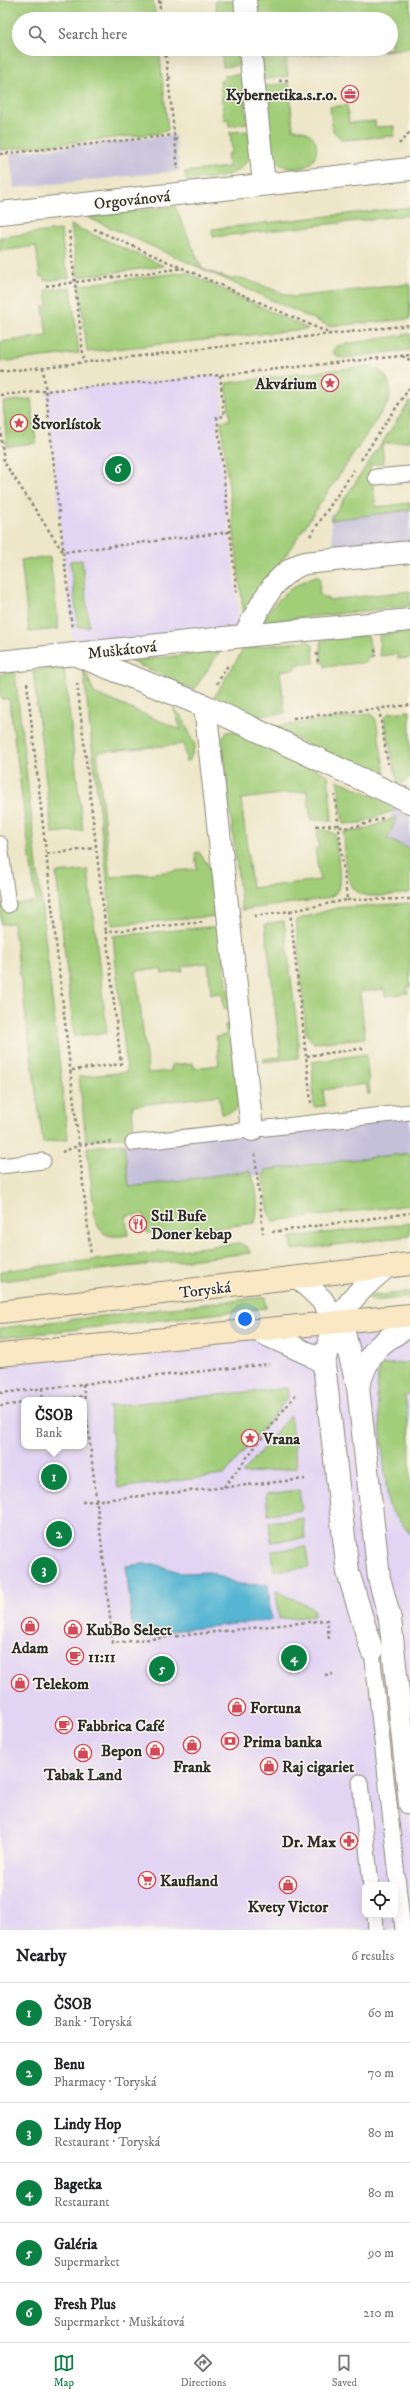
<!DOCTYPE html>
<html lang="en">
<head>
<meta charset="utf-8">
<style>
  :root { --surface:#fff; --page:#f6f6f6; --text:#202124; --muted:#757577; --line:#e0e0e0; --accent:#0b8043 }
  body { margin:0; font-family:"IM FELL DW Pica",serif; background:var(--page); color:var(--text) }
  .controls { position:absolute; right:12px; bottom:12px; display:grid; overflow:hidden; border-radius:8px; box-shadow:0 4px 16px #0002 }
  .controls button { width:36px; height:36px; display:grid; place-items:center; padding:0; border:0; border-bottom:1px solid var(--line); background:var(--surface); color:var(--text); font:20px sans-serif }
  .you { position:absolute; left:245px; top:1319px; width:14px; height:14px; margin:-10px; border:3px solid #fff; border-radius:50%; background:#1a73e8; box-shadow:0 0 0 6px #1a73e833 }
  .badge { display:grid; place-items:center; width:26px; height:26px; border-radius:50%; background:var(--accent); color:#fff; font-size:13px; font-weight:700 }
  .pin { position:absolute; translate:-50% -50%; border:2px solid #fff; box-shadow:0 1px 4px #0006 }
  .popup { position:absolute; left:21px; top:1397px; width:66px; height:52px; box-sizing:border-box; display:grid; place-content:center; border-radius:8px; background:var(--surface); filter:drop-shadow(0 1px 3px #0005); font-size:13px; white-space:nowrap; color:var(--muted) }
  .popup b { font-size:15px; color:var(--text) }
  .popup::after { content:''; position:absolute; left:50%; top:100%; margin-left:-8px; border:8px solid transparent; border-top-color:var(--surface) }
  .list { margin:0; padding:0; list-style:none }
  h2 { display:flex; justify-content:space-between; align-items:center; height:52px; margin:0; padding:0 16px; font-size:17px }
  h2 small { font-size:13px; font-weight:400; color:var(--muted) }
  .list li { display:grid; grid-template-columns:26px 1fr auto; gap:12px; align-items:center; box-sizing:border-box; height:60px; padding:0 16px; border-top:1px solid var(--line) }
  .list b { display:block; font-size:15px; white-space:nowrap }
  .list p { margin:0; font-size:13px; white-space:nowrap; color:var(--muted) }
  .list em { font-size:13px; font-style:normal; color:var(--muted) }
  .icon { flex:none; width:22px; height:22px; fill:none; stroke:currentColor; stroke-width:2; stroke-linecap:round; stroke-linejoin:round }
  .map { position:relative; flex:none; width:410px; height:1930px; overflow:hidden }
  .search { position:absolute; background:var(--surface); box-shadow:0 4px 16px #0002; left:12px; right:12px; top:12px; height:44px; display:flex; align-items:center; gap:10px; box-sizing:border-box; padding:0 14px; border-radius:22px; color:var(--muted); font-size:15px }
  .sheet { height:412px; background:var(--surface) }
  nav { display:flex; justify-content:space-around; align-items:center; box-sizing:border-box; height:56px; border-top:1px solid var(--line); background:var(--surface); font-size:11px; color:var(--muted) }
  nav a { display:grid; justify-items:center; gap:2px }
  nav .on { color:var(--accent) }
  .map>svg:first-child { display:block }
</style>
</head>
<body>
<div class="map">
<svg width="410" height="1930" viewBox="0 0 410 1930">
  <rect width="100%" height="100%" fill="#fbf7ec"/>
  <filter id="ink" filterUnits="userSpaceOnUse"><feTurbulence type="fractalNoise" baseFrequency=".025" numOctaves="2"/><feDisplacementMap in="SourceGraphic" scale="8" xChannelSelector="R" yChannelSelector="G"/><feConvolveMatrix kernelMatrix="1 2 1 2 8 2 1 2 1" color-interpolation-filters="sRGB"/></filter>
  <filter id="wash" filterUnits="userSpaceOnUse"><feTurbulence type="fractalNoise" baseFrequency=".012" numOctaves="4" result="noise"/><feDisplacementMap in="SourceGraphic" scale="16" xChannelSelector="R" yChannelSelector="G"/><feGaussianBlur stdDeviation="0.9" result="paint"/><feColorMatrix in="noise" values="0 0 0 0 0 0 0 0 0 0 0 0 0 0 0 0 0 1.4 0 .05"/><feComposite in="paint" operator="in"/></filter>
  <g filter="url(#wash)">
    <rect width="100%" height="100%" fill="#ede6c8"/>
    <g fill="#e2d4f3" fill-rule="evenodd">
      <path d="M220,375L224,416L217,418L239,617L244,636L74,654L46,391Z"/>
      <path d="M410,1315V1930H0V1355ZM24,1400H84V1446H24ZM365,1885H395V1915H365Z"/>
    </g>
    <g fill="#c5c0da">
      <path d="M175,135L179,171L14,188L10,153Z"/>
      <path d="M410,503V552L335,560L330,514Z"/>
      <path d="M399,797L410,802V855L380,842Z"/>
      <path d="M410,1112V1158L124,1191L119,1142L133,1143Z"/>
    </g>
    <g fill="#a2cd79" stroke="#667c52">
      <path d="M0,0H153L156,19H19V49H159L168,130L161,133L0,150Z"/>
      <path d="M256,0H410V48L364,53L363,50L286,58L288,76L264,79L261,49H391V19H258Z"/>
      <path d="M215,1H236L238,19H218Z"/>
      <path d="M221,49H242L241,65L223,67Z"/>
      <path d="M242,74L248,123L229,126L228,119L224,120L220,81L225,80L224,76Z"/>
      <path d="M289,83L293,129C328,128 322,175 289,168C280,166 274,160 271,152L264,86Z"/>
      <path d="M347,105L349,123L375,121V127L394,126V136L342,140L333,131L330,107Z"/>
      <path d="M248,131L252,153C241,180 211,178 186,181L185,172L229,167L227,154L232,153L230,132Z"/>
      <path d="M175,206L202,269L231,279L242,278L293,297L410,284V319L329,326L87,217Z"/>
      <path d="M410,207V215L213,237L212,229Z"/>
      <path d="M71,225L164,266L78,277Z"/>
      <path d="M61,230L65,267L67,268L69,278L45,281L44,277H40L36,246L0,251V237Z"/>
      <path d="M186,272L308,329L87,352L79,285Z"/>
      <path d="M71,287L79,353L0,362V342L47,336L43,307L48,306L46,290Z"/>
      <path d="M410,334V350L343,358L337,357L334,354L335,347L340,345Z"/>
      <path d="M369,366C386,371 393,382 389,401L244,617L221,421L230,420L226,383Z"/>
      <path d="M31,399L36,443L7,446L3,402Z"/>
      <path d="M410,401V441L382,444L384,463L370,465L376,507L410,503V510L330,520Z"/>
      <path d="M50,557L59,629L29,632L21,560Z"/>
      <path d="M82,560L89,626L78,627L70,561Z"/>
      <path d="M316,576L320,578L319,594L330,600L410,591V606L261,622C276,600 290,585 316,576Z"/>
      <path d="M410,631V658L398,659L397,654L380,656L379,634Z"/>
      <path d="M368,635L372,657H367V662L325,667L324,662L321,663V640Z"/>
      <path d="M309,641L313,646L314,663L295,665V669L280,671L285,713L251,717L213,699L244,648Z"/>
      <path d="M220,651L194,690L130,661Z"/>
      <path d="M83,666L94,693L181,730L174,709L182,717L195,745L190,760L186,762L184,744L97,752L110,877L197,869L195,853L199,852L211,869L217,916L112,925Z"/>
      <path d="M64,667L83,830L52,833L33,671Z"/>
      <path d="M15,672L68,1139L43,1143L13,923L1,924L0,906L36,901L9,699H0V674Z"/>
      <path d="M410,711V777L398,785L384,718L389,713Z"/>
      <path d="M372,714L376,720L386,780L270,727Z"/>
      <path d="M233,731L328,775L332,821L311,820L307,791L241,799L252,888L320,880L315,849L319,848L317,831L325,830L335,834C336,845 343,883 337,891C334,896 329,897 323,899L242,910L222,742L223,736L227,732Z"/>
      <path d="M338,780L391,804L395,810L360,823L343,824Z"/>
      <path d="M397,817L387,839L410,849V893C396,894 377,898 364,895C342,890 345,849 344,832L360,831Z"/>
      <path d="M88,870L107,1033L74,1036L56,873Z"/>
      <path d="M410,903V987H407L408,993L385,996L384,989L360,992L365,1038L314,1043L306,1034L296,920L336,908Z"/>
      <path d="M284,921L298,1035V1058L264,1062V1059L281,1057L265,924Z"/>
      <path d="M220,926L230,1008L224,1009L222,993L211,994L208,963L183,966V971L162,974L161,969L136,971L148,1073L171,1071V1065L193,1063L194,1068L219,1065L216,1037L227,1035L225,1025L233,1024L241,1102C236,1111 232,1113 222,1114L219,1095L132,1106L134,1136L86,1140L79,1077L127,1072L113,936Z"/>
      <path d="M366,1054L370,1094H368L366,1084L323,1090L325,1106L314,1107L312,1062Z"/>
      <path d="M124,1144L129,1187L249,1171C258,1183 259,1210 255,1223L183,1232L147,1233L144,1214L126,1216L128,1235C111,1238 101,1237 95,1219L87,1147Z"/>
      <path d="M410,1153V1205L273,1221L269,1214L263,1175L265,1170Z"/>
      <path d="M410,1223V1236L292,1250L291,1237Z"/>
      <path d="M239,1243L247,1247L251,1253L0,1281V1271Z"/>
      <path d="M410,1292V1297L374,1301L369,1299L371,1296Z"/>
      <path d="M265,1297L266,1308L0,1338V1328Z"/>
      <path d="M410,1362V1394L405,1395L410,1436V1534L393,1513L388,1503L377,1397L378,1374L381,1365Z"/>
      <path d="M287,1388L288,1398L224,1475L118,1488L109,1406Z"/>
      <path d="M290,1415L297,1468L242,1474Z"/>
      <path d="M299,1490L302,1510L268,1514L266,1494Z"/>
      <path d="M303,1518L305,1538L271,1542L269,1522Z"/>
      <path d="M306,1547L309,1567L274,1571L272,1551Z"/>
      <path d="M276,1591L314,1609V1616L279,1619Z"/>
    </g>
    <path fill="#54b5d2" stroke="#40707e" d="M143,1564H154L182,1573L209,1572L239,1584L268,1585L271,1620L133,1635L126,1566Z"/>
  </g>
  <g filter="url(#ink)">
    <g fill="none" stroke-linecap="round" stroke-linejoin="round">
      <defs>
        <g id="lane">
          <path d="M376,477L410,474"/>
          <path d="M0,844L8,905"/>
          <path d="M133,1143L410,1112"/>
          <path d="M0,1166L43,1161"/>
          <path d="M372,1651L403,1930"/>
          <path d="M360,1782L371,1885"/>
          <path d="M375,1915L376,1930"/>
        </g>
        <g id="street">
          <path d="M245,0L247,19"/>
          <path d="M250,49L264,184"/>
          <path d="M0,213L410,169"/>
          <path d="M410,552L305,563C272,573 260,609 244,636L410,620"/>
          <path d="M74,654L205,706L252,1130"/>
          <path d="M0,662L244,636"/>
          <path d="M205,706L410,802"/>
          <path d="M299,1278L322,1300L344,1333L358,1387L379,1578L390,1619L410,1804"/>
          <path d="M256,1330L311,1355L324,1364"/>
          <path d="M358,1387C369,1352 377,1343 410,1326"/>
          <path d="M372,1651L348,1572L324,1364C331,1318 353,1294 388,1266"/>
        </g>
        <g id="secondary">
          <path d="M0,1312L410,1264"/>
          <path d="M0,1355L410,1315"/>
        </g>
      </defs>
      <use href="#lane" stroke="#8c887a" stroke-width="17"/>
      <use href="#street" stroke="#8c887a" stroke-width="24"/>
      <use href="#secondary" stroke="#8c887a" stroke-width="24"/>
      <g stroke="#8c887a" stroke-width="2.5" stroke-dasharray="3 3" stroke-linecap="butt">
        <path d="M159,0L161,19"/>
        <path d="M159,3L165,2"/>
        <path d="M165,49L178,169"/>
        <path d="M168,78L174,77"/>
        <path d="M279,81L288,80"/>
        <path d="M175,140L181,139"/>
        <path d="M399,144L409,133L410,136"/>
        <path d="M0,154L175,135"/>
        <path d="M94,229L331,334"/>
        <path d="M69,231L84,362"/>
        <path d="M46,286L184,268"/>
        <path d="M402,356L410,360"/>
        <path d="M43,367L72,629"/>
        <path d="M0,372L410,325"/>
        <path d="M220,375L224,416L217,417L237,594"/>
        <path d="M0,395L220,375L410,355"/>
        <path d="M0,428L4,462L63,552L230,532"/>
        <path d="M361,460L410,387"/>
        <path d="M310,536L354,470"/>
        <path d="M375,649L376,656"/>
        <path d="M317,653L318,663"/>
        <path d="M27,683L91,1255"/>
        <path d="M77,683L106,932"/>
        <path d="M217,684L229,663"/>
        <path d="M379,709L388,764"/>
        <path d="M293,718L410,705"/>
        <path d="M316,826L337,825L343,828L359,826L383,818"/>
        <path d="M47,854L95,848"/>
        <path d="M347,900L410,899"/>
        <path d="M290,911L347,900L335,795"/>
        <path d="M254,916L290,911L306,1056"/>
        <path d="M72,1070L121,1064L106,932L203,922"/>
        <path d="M311,1103L306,1056L366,1048"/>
        <path d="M62,1152L80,1145L112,1142"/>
        <path d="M255,1154L263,1233"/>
        <path d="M272,1232L410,1213"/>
        <path d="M83,1384L113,1643L327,1620L329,1639"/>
        <path d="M42,1388L43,1400"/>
        <path d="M0,1393L269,1364"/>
        <path d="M55,1400L85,1396"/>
        <path d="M0,1406L24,1403"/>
        <path d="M224,1487L296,1394"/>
        <path d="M82,1502L305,1479"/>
        <path d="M325,1675L333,1674"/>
      </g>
      <use href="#lane" stroke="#fff" stroke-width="15"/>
      <use href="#street" stroke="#fff" stroke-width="22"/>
      <use href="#secondary" stroke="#fae7c3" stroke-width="22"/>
    </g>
  </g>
  <defs>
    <symbol id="office-ring" viewBox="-11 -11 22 22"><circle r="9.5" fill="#fbf7ec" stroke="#d1495b" stroke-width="1.5"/><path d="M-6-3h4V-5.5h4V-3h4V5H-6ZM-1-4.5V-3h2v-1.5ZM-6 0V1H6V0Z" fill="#d1495b"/></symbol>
    <symbol id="sight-ring" viewBox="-11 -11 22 22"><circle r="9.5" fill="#fbf7ec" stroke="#d1495b" stroke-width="1.5"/><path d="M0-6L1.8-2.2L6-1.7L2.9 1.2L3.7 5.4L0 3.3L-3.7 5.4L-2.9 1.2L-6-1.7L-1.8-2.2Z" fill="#d1495b"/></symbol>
    <symbol id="restaurant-ring" viewBox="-11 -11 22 22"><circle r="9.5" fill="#fbf7ec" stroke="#d1495b" stroke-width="1.5"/><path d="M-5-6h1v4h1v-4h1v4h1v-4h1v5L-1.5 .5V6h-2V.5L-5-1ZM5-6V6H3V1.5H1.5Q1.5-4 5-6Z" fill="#d1495b"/></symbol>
    <symbol id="shop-ring" viewBox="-11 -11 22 22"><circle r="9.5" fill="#fbf7ec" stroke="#d1495b" stroke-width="1.5"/><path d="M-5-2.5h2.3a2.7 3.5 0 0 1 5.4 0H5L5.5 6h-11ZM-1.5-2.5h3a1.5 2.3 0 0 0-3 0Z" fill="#d1495b"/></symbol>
    <symbol id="cafe-ring" viewBox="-11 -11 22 22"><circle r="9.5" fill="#fbf7ec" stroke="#d1495b" stroke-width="1.5"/><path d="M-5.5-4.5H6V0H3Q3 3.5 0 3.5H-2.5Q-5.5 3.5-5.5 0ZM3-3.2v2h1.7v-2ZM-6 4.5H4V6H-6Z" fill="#d1495b"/></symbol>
    <symbol id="bank-ring" viewBox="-11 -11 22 22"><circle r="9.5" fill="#fbf7ec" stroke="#d1495b" stroke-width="1.5"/><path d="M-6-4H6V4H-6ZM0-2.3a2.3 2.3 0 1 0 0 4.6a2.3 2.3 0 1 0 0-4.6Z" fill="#d1495b"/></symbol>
    <symbol id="pharmacy-ring" viewBox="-11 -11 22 22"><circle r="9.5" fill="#fbf7ec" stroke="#d1495b" stroke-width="1.5"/><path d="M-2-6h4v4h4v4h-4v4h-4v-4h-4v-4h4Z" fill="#d1495b"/></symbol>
    <symbol id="supermarket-ring" viewBox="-11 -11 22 22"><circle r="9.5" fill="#fbf7ec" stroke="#d1495b" stroke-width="1.5"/><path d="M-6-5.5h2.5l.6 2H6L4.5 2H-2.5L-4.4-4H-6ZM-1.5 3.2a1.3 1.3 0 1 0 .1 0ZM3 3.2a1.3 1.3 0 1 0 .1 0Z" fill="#d1495b"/></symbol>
  </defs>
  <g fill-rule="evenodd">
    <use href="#office-ring" x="340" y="84" width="20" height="20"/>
    <use href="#sight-ring" x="320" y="373" width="20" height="20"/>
    <use href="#sight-ring" x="9" y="413" width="20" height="20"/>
    <use href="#restaurant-ring" x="128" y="1214" width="20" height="20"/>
    <use href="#sight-ring" x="240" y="1428" width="20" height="20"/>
    <use href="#shop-ring" x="20" y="1616" width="20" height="20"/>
    <use href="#shop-ring" x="63" y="1619" width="20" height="20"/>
    <use href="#cafe-ring" x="65" y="1646" width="20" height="20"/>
    <use href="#shop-ring" x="10" y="1673" width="20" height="20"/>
    <use href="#shop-ring" x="227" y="1697" width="20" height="20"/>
    <use href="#cafe-ring" x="54" y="1715" width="20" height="20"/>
    <use href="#bank-ring" x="220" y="1731" width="20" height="20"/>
    <use href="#shop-ring" x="182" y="1735" width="20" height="20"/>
    <use href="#shop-ring" x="145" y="1740" width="20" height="20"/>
    <use href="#shop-ring" x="73" y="1743" width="20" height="20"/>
    <use href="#shop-ring" x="259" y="1756" width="20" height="20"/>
    <use href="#pharmacy-ring" x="339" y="1831" width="20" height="20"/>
    <use href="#supermarket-ring" x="137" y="1870" width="20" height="20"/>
    <use href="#shop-ring" x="278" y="1875" width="20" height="20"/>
  </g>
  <g text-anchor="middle" stroke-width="3" stroke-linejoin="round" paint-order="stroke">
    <g font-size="16" font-weight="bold" fill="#2b2b2b" stroke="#fbf7ec" text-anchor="start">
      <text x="337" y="100" text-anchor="end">Kybernetika.s.r.o.</text>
      <text x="317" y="389" text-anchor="end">Akvárium</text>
      <text x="32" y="429">Štvorlístok</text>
      <text x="151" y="1221">Stil Bufe<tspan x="151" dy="18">Doner kebap</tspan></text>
      <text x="263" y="1444">Vrana</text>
      <text x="86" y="1635">KubBo Select</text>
      <text x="30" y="1653" text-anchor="middle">Adam</text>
      <text x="88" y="1662">11:11</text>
      <text x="33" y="1689">Telekom</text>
      <text x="250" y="1713">Fortuna</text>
      <text x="77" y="1731">Fabbrica Café</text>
      <text x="243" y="1747">Prima banka</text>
      <text x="142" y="1756" text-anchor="end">Bepon</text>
      <text x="192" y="1772" text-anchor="middle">Frank</text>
      <text x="282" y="1772">Raj cigariet</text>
      <text x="83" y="1780" text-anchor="middle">Tabak Land</text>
      <text x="336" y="1847" text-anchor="end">Dr. Max</text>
      <text x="160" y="1886">Kaufland</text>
      <text x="288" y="1912" text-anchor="middle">Kvety Victor</text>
    </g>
    <g font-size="16" fill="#2b2b2b" stroke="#fbf7ec">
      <text transform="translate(132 199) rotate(-6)" y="6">Orgovánová</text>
      <text transform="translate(122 649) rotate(-6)" y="6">Muškátová</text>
      <text transform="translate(205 1289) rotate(-7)" y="6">Toryská</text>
    </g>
  </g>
</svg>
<div class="controls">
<button><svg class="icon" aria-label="locate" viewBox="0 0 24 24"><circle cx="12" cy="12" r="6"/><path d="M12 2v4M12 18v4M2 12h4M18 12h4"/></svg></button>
</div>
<div class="you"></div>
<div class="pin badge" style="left:54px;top:1477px">1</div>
<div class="popup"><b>ČSOB</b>Bank</div>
<div class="pin badge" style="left:59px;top:1534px">2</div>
<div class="pin badge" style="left:44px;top:1570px">3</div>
<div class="pin badge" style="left:294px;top:1658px">4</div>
<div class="pin badge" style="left:162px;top:1669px">5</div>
<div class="pin badge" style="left:118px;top:469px">6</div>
<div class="search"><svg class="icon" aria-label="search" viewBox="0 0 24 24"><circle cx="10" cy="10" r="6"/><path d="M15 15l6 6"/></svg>Search here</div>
</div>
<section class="sheet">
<h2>Nearby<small>6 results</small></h2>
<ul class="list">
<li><span class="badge">1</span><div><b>ČSOB</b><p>Bank · Toryská</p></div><em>60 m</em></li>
<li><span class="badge">2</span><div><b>Benu</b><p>Pharmacy · Toryská</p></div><em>70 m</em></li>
<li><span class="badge">3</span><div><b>Lindy Hop</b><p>Restaurant · Toryská</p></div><em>80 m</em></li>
<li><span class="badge">4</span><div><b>Bagetka</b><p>Restaurant</p></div><em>80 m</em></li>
<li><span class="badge">5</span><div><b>Galéria</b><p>Supermarket</p></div><em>90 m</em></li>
<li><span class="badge">6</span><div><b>Fresh Plus</b><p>Supermarket · Muškátová</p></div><em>210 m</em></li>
</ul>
</section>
<nav>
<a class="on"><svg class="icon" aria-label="map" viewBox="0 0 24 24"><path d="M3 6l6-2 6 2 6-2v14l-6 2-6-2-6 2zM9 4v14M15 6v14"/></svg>Map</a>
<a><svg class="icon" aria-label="directions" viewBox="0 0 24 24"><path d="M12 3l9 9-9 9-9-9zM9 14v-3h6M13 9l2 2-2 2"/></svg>Directions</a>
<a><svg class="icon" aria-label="saved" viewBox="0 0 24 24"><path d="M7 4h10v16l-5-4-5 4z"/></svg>Saved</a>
</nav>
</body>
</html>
